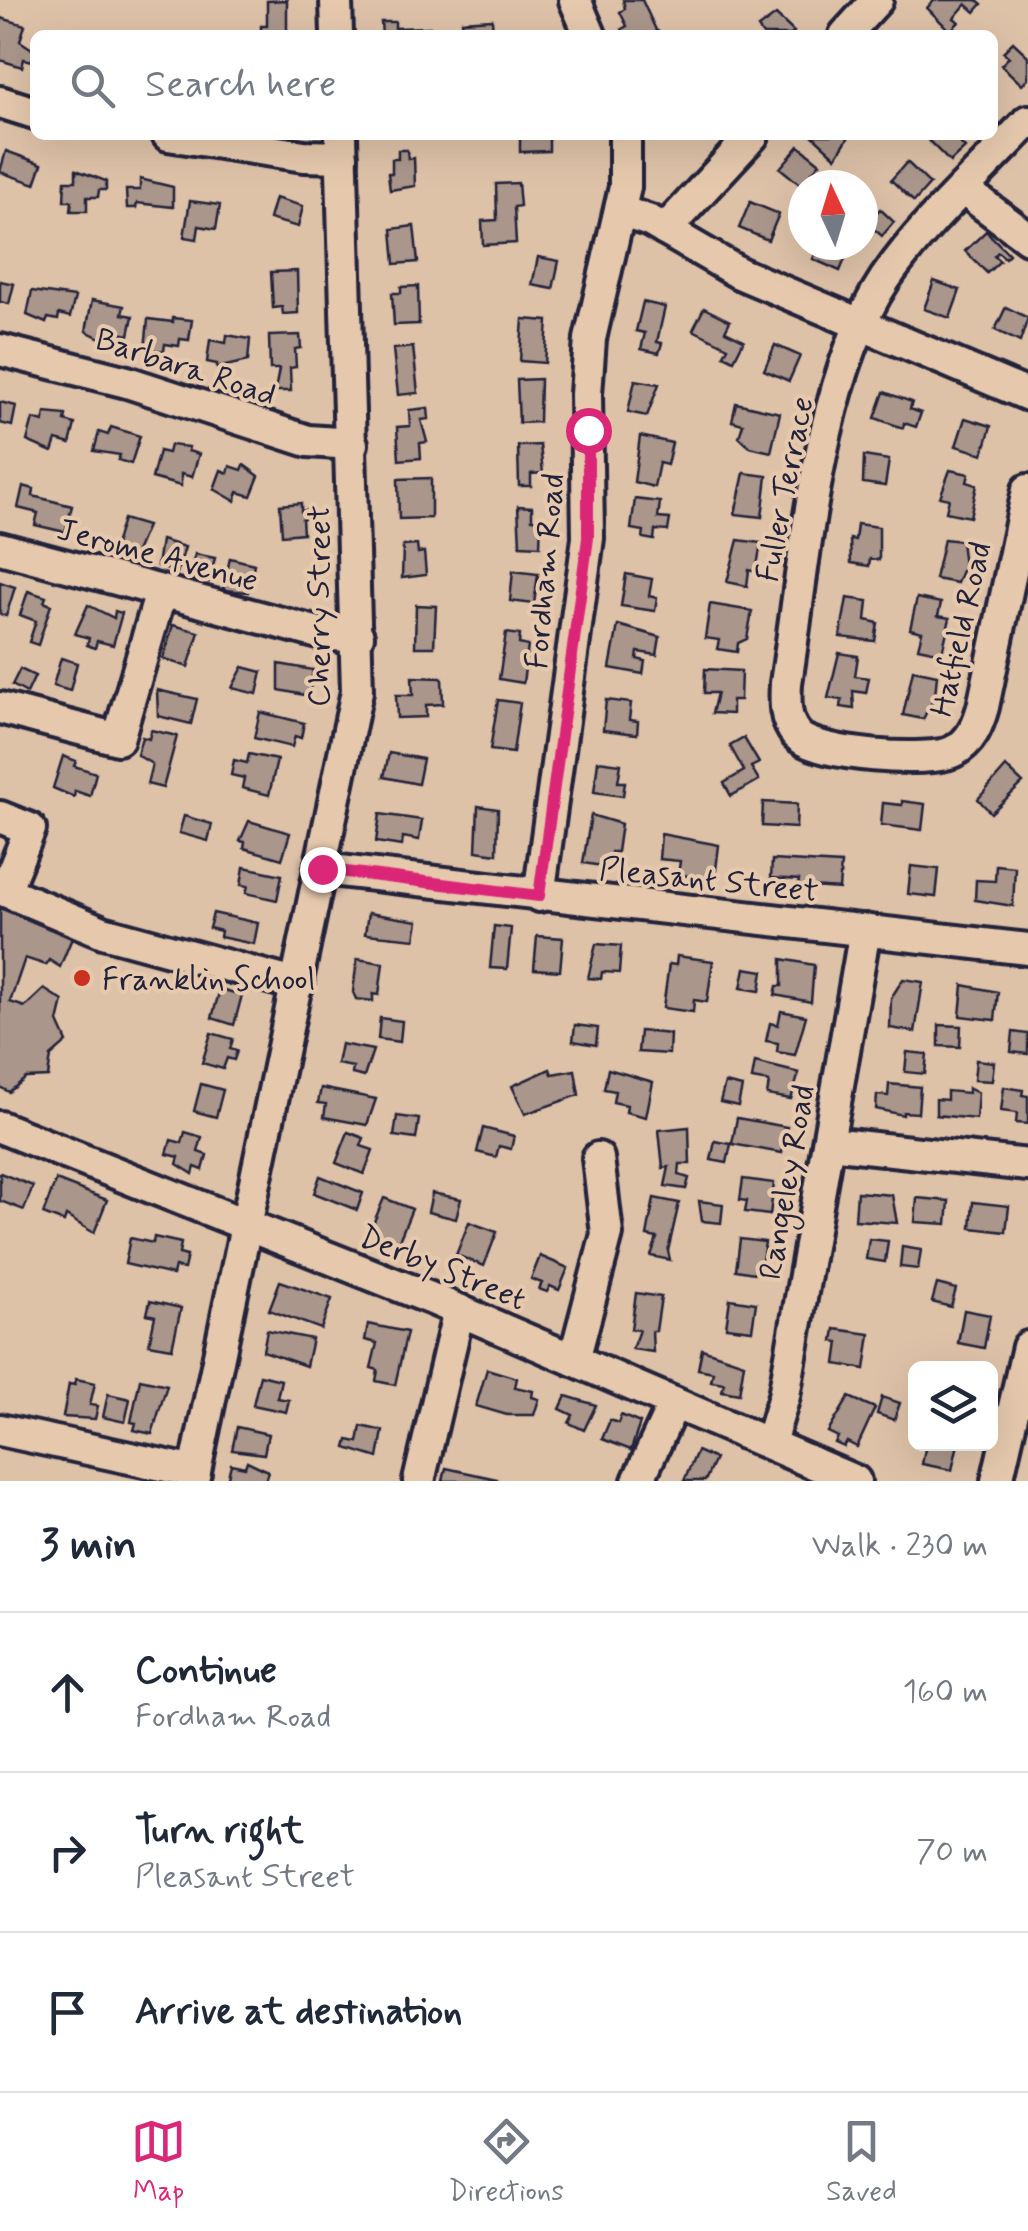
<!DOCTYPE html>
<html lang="en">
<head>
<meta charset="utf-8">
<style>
  :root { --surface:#fff; --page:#f2f2f3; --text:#1f2937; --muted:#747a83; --line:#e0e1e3; --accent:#db2777 }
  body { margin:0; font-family:Mynerve,sans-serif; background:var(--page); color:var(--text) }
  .controls { position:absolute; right:30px; bottom:30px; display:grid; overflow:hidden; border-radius:15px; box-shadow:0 10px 40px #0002 }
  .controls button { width:90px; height:90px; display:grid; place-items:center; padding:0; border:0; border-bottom:2px solid var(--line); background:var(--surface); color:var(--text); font:50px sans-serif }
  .compass { position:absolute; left:788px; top:170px; width:90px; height:90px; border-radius:50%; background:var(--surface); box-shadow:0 10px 40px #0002; rotate:356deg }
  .stop { position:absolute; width:30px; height:30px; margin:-22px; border:8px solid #db2777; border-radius:50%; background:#fff }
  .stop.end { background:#db2777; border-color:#fff; box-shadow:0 2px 10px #0008 }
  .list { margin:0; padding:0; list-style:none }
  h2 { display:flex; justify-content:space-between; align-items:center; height:130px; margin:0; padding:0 40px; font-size:42px }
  h2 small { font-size:32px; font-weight:400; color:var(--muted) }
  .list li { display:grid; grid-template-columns:65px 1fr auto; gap:30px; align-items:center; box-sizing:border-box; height:160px; padding:0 40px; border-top:2px solid var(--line) }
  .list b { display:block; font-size:38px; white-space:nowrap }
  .list p { margin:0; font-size:32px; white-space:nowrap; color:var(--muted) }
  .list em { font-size:32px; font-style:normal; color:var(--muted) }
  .icon { flex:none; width:55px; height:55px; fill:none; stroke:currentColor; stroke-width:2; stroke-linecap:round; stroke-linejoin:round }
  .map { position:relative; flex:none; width:1028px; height:1481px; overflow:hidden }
  .search { position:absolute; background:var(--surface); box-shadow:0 10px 40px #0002; left:30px; right:30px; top:30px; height:110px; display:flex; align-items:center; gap:25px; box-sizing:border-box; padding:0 35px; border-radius:15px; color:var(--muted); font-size:38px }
  .sheet { height:610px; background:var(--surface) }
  nav { display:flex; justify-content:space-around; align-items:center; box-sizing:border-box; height:140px; border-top:2px solid var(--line); background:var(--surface); font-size:28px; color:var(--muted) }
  nav a { display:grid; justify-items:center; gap:5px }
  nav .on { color:var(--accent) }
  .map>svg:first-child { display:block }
</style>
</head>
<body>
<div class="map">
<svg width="1028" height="1481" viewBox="0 0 1028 1481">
  <rect width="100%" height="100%" fill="#dec2a8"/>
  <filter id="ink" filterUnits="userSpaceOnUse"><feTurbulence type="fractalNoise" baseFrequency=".01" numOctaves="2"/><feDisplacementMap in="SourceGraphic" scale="20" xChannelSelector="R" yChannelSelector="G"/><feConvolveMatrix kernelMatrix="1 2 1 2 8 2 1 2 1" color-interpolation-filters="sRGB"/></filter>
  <g filter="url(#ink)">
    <g fill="#aa968a" stroke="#22223b" stroke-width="2.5">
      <path d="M287,0V35H261V26H267V1Z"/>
      <path d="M623,0H642L656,30L663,35L625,34L622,29L627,26L620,12L625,9Z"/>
      <path d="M934,0H977L982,4L975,12L966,4L954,18L959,22L950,31L927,8Z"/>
      <path d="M776,15L794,32L791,35H763L758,28Z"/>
      <path d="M1,18L25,25L20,41L35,51L32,61L24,59L22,67L0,60Z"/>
      <path d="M492,19L493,35H451L463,34L462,21Z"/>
      <path d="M381,22H395V28L430,27V35H382Z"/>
      <path d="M1013,42L1028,56V78L1022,85L1001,65L1009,57L1003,52Z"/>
      <path d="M520,135H549V151L520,152Z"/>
      <path d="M812,135H850L836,157Z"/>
      <path d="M933,135H952L965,148L950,162L928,140Z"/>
      <path d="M799,146L820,163L812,172L817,176L803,187L780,168Z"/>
      <path d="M398,150H407L408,159L414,158L415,186L390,190L388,173H392V159H398Z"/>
      <path d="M6,151L42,164L35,184L0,172Z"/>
      <path d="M907,162L930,184L914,202L891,180Z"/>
      <path d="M76,170L106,181V190H99L98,197H87V211H71L72,201H64L65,181H76Z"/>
      <path d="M140,179L173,187V207L137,203L136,208H127L126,190H140Z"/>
      <path d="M518,183L520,206L514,207L516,243L483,245L482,221L497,220L496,184Z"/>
      <path d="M275,198L303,206L298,227L269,219Z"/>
      <path d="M190,201L220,205L216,229L199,226L197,239L184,237Z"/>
      <path d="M750,202L779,214L768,240L739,228Z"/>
      <path d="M880,209L894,222L882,236L867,223Z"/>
      <path d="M414,226L418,262L395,264L392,229Z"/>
      <path d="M986,231L1009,254L1005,258L998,252L994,256L1000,261L987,273L965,251Z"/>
      <path d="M813,245L850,247L840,271L813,259L818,247Z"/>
      <path d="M538,257L559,261L553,289L532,285Z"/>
      <path d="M297,271L298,313L283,314L282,307L273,308L271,272Z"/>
      <path d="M0,281L14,284L9,304L0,302Z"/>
      <path d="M934,281L960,290L950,318L924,309Z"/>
      <path d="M418,286L419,324L394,325L392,293H401V287Z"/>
      <path d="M32,291L75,297L70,317L59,314L58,320L48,318L46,323L27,315Z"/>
      <path d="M92,300L124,306L122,314L133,316L129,335L118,333L117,339L107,337L106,341L86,331Z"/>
      <path d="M643,302L665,307L657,342L662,343L659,353L641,349L645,333L636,331Z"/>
      <path d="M1006,307L1028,318L1020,342L995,330Z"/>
      <path d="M704,308L730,321L725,331L744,340L734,360L724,355L728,347L693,330Z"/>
      <path d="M173,318L192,320L189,340L180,339L179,346L165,344L164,351L145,349L148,319L173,322Z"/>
      <path d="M523,319L548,321L545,363L520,361Z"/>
      <path d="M227,335L250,339L248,361L217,368V364L207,362L210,340L226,343Z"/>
      <path d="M300,335L301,348L295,349L296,367L290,368L291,391H275L279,369H270L269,336Z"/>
      <path d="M775,345L800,356L789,381L764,370Z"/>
      <path d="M413,347L418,393L398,395L393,349Z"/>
      <path d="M540,379L539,422L519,423L517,380Z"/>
      <path d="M635,380L659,384L647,416L628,412Z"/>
      <path d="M884,392L912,402L910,409L921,413L916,427L904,423L903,428L875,418Z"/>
      <path d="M0,402L16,406L12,426L0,423Z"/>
      <path d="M736,403L780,413L771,452L750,447L739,437L743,424L732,421Z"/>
      <path d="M428,408L429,419L421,420L427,442L420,443L421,458L399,460L397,427L410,426L409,410Z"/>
      <path d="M45,413L66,415L65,421L75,424L70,444L56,440L52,452L27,441L33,419L43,422Z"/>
      <path d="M965,418L991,426L983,454L956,446Z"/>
      <path d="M111,427L140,436L131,464L118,460L120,455L94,451L99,432L108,435Z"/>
      <path d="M640,436L672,443L667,465L659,463L654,487L634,482Z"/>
      <path d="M170,445L189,447L188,451L199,454L192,477L181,474V486L152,478L159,451L168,453Z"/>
      <path d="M540,445L543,473L531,474V486H519L518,446Z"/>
      <path d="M864,456L889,460L885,486L863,483Z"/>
      <path d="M244,465L259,476L251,496L238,492L235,501L214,489L221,470L228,473L230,466L242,470Z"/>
      <path d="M950,470L969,474L967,482L977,485L970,517L946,512L949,499L940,497Z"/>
      <path d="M744,473L767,476L762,517L735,514Z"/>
      <path d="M431,478V518L399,519L398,479Z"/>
      <path d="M23,486L34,489L33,496L72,506L65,532L35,525L38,513L18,508Z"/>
      <path d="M635,499L660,502L658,518L670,519L668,531L655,530L654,540L643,538L644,531L631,529Z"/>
      <path d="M301,503V511L307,510L308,518L302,519L303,533L282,535L280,505Z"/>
      <path d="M518,506L532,507V519L541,520L540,546L520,545Z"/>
      <path d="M123,519L147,526L132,561L112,555Z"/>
      <path d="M857,524L879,527V560L870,559L869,566L851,563L850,539L855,540Z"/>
      <path d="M944,539L961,541L964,566L957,583L935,579Z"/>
      <path d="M161,540L185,547L177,573L157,566Z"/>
      <path d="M738,540L761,543L756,572L749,570L747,586L727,582Z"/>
      <path d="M417,545L418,553L424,552L426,575L402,578L403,546Z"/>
      <path d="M195,554L215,558L209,582L189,577Z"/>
      <path d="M230,558L254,564L248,592L223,590Z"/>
      <path d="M513,571L538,574L534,604L510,601Z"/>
      <path d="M626,574L652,579L649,596L657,598L655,611L621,606Z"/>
      <path d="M0,582L15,587L6,616L0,614Z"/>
      <path d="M28,591L46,597L44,602L51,605L38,645L29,642L36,621L20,615Z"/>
      <path d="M847,598L868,601L866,620L878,623L875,641L840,637Z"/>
      <path d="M917,598L941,603L938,616L950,618L942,653L918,648L922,632L910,629Z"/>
      <path d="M710,604L752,611L747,639L738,643L737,652L717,649L719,640L705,638Z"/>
      <path d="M88,605L114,618L115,611L122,613L113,645L97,641L95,648L87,645L89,638L75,634Z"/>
      <path d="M416,605L436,606L434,647H415Z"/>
      <path d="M173,625L199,632L188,667L163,659Z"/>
      <path d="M618,625L660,637L657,655L638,652L637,659L645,661L643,674L610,668Z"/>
      <path d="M506,633L520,635L519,644L528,646L523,683L499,679Z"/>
      <path d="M839,653L858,656L855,676L869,678L866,693L853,691L854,709L841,707L842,700L828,698Z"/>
      <path d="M61,658L77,663L70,691L53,686Z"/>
      <path d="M279,664L313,670L309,696L279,690Z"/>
      <path d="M243,667L262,672L257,694L232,688Z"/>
      <path d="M20,669L35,676L27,693L12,685Z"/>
      <path d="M705,669L741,671L740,700H732V714L712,713L717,693H704Z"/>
      <path d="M913,670L937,675L935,696L923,719L903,715Z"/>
      <path d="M412,677L442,678L443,704L426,705V717L397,718L396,695H413Z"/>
      <path d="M157,690L197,699L191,724L158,716Z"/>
      <path d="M498,700L520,703L513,753L490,750Z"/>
      <path d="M606,700L631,703L629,720L638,721L637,734L603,730Z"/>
      <path d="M260,712L304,723L301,738L295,736L292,747L254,738Z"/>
      <path d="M151,730L177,736L163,788L147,784L152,764L137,755L142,737L149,739Z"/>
      <path d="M744,738L759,763L751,767L759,780L731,796L724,783L744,771L730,746Z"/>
      <path d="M389,753L423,759L418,784L384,777Z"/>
      <path d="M249,754L277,760L269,795L242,788L244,778L231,775L234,760L247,763Z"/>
      <path d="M63,756L76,761L74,766L96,773L90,796L75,791L74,797L53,788Z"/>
      <path d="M598,761L621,764L618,782H625L623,796L594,792Z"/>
      <path d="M1006,767L1023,783L991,813L978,799Z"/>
      <path d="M902,801L925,804L922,830L881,825L883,803L902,805Z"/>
      <path d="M763,802L797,804L796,828L762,826Z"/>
      <path d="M478,806L498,809L497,854L476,851Z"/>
      <path d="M380,814L422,820L419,840L403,837L402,846L376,842Z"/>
      <path d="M591,815L621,824L617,852H611L608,867L583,863Z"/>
      <path d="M184,816L212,824L208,841L179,833Z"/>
      <path d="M249,821L290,833L282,859L244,848L245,842L240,841Z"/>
      <path d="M661,834L719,845L715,878L678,875L680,861L659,859Z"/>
      <path d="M772,860L841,864L839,889L798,886L799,880L771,878Z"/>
      <path d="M996,865L1015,867L1013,906L975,900L976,880L995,881Z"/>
      <path d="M911,866L939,869L936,897L908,894Z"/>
      <path d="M244,867L282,875L277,900L246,893L248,886L241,885Z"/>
      <path d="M0,901L64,926L62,933L72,938L60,967L49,960L46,965L25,958L10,1002L25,1007L44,989L63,1001L58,1022L67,1042L51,1056L48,1077L26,1078L9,1092L0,1087Z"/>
      <path d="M213,913L258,923L254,944L220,937L221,931L209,928Z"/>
      <path d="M368,913L418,921L415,939L365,934Z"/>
      <path d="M494,926L511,928L507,969L490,968Z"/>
      <path d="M537,936L563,938L560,971L534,969Z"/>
      <path d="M596,944L621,946L619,973L602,972L601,979L588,978Z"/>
      <path d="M677,956L713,961L707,1002L694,1000L693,1012L663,1008L669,964L676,965Z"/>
      <path d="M357,959L383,963L379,995L373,994V1001L356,999L353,992Z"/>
      <path d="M782,959L814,965L811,1002L775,995L777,986H782Z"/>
      <path d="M745,968L763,971L760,991L741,988Z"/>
      <path d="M903,979L923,982L915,1032L890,1028L891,998Z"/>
      <path d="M963,985L998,992L995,1020L960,1016Z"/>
      <path d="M220,989L242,995L234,1025L212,1018Z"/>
      <path d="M781,1011L806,1016L795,1055L777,1052L778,1043L766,1041L770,1023L778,1025Z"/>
      <path d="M380,1018L402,1021L400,1042L378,1039Z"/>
      <path d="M575,1025L598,1028L596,1045L573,1041Z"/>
      <path d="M939,1025L961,1026L960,1047L939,1046Z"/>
      <path d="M640,1031L670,1034L669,1054L638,1052Z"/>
      <path d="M1013,1032L1028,1034V1054L1011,1052Z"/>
      <path d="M211,1033L233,1039L230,1049L237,1051L234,1060L227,1058L223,1069L202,1063Z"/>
      <path d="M341,1044L373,1050L364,1077L352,1074L353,1067L337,1064Z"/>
      <path d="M907,1052L927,1054L925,1074L905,1072Z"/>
      <path d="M976,1060L994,1062L992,1081L974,1080Z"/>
      <path d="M755,1062L799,1073L791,1099L767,1095L769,1082L752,1079Z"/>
      <path d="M550,1069L552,1074L575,1070L579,1095L525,1114L512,1086Z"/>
      <path d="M608,1069L653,1082L646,1117L626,1112L627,1105L613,1102L615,1091L604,1089Z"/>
      <path d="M725,1083L742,1087L738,1106L720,1102Z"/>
      <path d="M201,1084L223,1090L216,1117L194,1111Z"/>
      <path d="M889,1084L920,1087L918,1113L903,1112V1115L876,1109L877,1095L888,1096Z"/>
      <path d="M1004,1087L1023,1090L1022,1095L1028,1096V1124L1016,1123L1017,1113L1001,1111Z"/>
      <path d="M321,1088L376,1099L367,1125L324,1117L326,1104L318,1103Z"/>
      <path d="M968,1088L978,1093L976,1119L936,1115V1099L947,1100V1091L968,1093Z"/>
      <path d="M397,1116L419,1119L416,1139L394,1136Z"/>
      <path d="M737,1118L787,1127L782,1153L732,1144Z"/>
      <path d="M689,1127L690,1164H680L679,1175L689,1178L686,1189L665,1186L669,1167L663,1168L659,1130Z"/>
      <path d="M483,1128L514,1136L511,1149L499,1146L496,1157L477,1152Z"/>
      <path d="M185,1132L202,1137L198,1152L207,1155L203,1170L195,1167L193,1174L177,1164L179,1157L167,1154L171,1140L182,1143Z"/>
      <path d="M348,1132L364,1138L361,1146L373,1150L364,1174L336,1163Z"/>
      <path d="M715,1141L731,1144L727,1163L711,1160Z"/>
      <path d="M0,1173L33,1186L24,1210L0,1201Z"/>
      <path d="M320,1176L363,1193L357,1210L314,1193Z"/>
      <path d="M743,1179L774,1183L770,1215L745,1212L747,1201L740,1200Z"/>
      <path d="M56,1180L107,1200L94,1233L66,1216L64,1222L43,1214Z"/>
      <path d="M857,1192L892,1195L897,1223L855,1220Z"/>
      <path d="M432,1193L461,1199L456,1219L428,1212Z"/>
      <path d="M384,1198L412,1209L398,1243L370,1231Z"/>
      <path d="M654,1198L679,1203L668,1251L670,1260L651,1256L657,1238L647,1236Z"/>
      <path d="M917,1198L949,1201L947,1224L915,1222Z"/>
      <path d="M699,1201L723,1204L721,1223L702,1221Z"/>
      <path d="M973,1202L1009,1206L1006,1232L971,1228Z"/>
      <path d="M469,1222L497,1232L484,1266L456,1255Z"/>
      <path d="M154,1237L181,1243L179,1254L187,1256L184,1269L175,1267L173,1275L125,1264L130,1238L153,1243Z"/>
      <path d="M740,1239L765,1242L760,1274L736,1270Z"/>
      <path d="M869,1239L888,1241L885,1262L866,1259Z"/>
      <path d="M902,1247L921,1250L918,1269L900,1267Z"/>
      <path d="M540,1256L568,1268L559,1290L550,1286L547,1292L539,1289L542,1283L531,1279Z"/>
      <path d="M280,1281L332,1299L321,1329L269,1310Z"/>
      <path d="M937,1284L956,1289L951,1307L932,1302Z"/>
      <path d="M636,1293L661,1297L656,1331H652L653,1352L632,1349L639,1330L631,1329Z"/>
      <path d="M730,1299L756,1303L752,1330L726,1327Z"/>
      <path d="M150,1301L181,1308L172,1348L149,1344L155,1316L147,1314Z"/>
      <path d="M964,1310L990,1315L984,1348L958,1343Z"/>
      <path d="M368,1324L407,1332L395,1385L376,1381L378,1370L371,1368L377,1343L365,1340Z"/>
      <path d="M835,1329L870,1334L865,1369L836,1364L839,1342L833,1341Z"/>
      <path d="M267,1330L312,1339L306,1366L263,1351Z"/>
      <path d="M702,1349L744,1363L739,1394L722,1391L724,1383L711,1381L713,1372L698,1369Z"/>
      <path d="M487,1369L517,1378L515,1387L533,1391L532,1397L539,1399L534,1415H507L476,1406Z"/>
      <path d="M260,1375L281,1380L277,1398L289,1400L286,1412L253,1405Z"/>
      <path d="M76,1379L95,1383L90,1405L98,1406L95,1419L63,1417L69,1384L75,1385Z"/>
      <path d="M140,1379L167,1385L152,1434L134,1430L136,1423L131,1422Z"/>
      <path d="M108,1394L130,1399L125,1422L103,1417Z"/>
      <path d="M566,1396L596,1405L584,1430L569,1423L573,1415L560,1409Z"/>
      <path d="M849,1397L875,1408L857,1447L847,1442L844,1447L835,1443L838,1437L828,1432Z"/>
      <path d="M882,1397L900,1403L894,1420L877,1414Z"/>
      <path d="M621,1415L640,1423L631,1450L602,1439L610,1420L618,1423Z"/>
      <path d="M361,1426L383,1431L378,1458L346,1448L348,1440L358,1442Z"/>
      <path d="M237,1427L268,1434L264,1454L232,1450Z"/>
      <path d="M926,1444H958L952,1470L922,1464Z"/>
      <path d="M697,1451L715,1459L705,1481H684Z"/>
      <path d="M247,1461L268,1471L265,1481H227L231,1464L245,1467Z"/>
      <path d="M446,1468L497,1479V1481H443Z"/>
    </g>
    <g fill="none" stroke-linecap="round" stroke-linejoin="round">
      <defs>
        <g id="minor">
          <path d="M336,0L337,35"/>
          <path d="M575,0L590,35"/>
          <path d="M845,35L877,0"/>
          <path d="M0,102L35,113"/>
          <path d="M1028,121C981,172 924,222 885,279C817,382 805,562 786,683C785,701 784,720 797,735C815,755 931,764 954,751C971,742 978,725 983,707L1028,490"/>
          <path d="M168,135L304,156L342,157"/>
          <path d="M964,190L1028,238"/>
          <path d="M620,211L650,221L739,273L1028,395"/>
          <path d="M665,230L753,135"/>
          <path d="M0,350L127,382L308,441L352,444"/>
          <path d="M0,548L326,635L358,636"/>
          <path d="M0,708L118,739L161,592"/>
          <path d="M0,817L30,829L5,891L103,932L298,985"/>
          <path d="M322,869L1028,949"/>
          <path d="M539,896L588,538L586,394L590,339L625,187V135"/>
          <path d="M0,1127L430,1298L855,1481"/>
          <path d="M829,1143L1028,1165"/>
          <path d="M574,1360L607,1234L598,1158"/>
          <path d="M0,1430L195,1472"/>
          <path d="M770,1443L784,1396L865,930"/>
          <path d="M193,1481L357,691L341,135"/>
          <path d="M419,1481L459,1310"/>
          <path d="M638,1481L674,1403"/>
          <path d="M997,1481L1028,1347"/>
        </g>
      </defs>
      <use href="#minor" stroke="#22223b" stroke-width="38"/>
      <use href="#minor" stroke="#e6c9ad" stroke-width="30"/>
    </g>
  </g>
  <g fill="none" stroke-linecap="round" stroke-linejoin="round" filter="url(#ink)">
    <path stroke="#db2777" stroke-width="12" d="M322,869L539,896L588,538V430"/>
  </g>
  <circle fill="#c8321e" stroke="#e6c9ad" stroke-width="4" cx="82" cy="978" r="10"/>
  <g text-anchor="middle" stroke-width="8" stroke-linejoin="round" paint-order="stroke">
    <g font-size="32" fill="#22223b" stroke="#e6c9ad">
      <text transform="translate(186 366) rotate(18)" y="11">Barbara Road</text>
      <text transform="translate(784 489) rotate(-79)" y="11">Fuller Terrace</text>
      <text transform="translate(158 554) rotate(15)" y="11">Jerome Avenue</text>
      <text transform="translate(544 571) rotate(-85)" y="11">Fordham Road</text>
      <text transform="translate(318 606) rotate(-90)" y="11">Cherry Street</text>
      <text transform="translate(960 629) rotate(-77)" y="11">Hatfield Road</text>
      <text transform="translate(709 879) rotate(6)" y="11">Pleasant Street</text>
      <text transform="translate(786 1182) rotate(-80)" y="11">Rangeley Road</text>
      <text transform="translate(443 1267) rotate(22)" y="11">Derby Street</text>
    </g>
    <g font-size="32" fill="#22223b" stroke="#e6c9ad" text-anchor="start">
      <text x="102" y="989">Franklin School</text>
    </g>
  </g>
</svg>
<div class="controls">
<button><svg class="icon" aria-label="layers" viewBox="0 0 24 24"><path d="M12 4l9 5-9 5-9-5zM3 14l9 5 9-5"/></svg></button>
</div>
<svg class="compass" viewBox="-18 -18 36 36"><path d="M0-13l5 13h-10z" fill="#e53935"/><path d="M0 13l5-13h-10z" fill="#747a83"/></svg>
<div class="stop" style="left:588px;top:430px"></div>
<div class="stop end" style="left:322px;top:869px"></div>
<div class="search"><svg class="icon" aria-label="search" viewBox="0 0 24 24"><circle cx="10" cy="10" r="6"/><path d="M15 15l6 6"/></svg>Search here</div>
</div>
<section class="sheet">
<h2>3 min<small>Walk · 230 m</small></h2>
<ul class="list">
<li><svg class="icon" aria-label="ahead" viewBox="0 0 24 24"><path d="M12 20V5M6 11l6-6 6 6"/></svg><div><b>Continue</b><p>Fordham Road</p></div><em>160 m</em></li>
<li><svg class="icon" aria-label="right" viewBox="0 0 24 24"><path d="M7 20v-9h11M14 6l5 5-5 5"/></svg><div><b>Turn right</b><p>Pleasant Street</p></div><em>70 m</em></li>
<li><svg class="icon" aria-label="arrive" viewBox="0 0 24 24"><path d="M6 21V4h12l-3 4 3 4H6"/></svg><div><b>Arrive at destination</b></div></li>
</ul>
</section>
<nav>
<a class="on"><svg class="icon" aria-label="map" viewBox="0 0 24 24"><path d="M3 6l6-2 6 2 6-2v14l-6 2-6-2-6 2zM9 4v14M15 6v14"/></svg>Map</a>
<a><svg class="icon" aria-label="directions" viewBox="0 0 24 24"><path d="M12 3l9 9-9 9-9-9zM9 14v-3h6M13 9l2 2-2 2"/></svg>Directions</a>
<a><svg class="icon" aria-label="saved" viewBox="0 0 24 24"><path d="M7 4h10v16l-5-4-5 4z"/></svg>Saved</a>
</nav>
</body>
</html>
